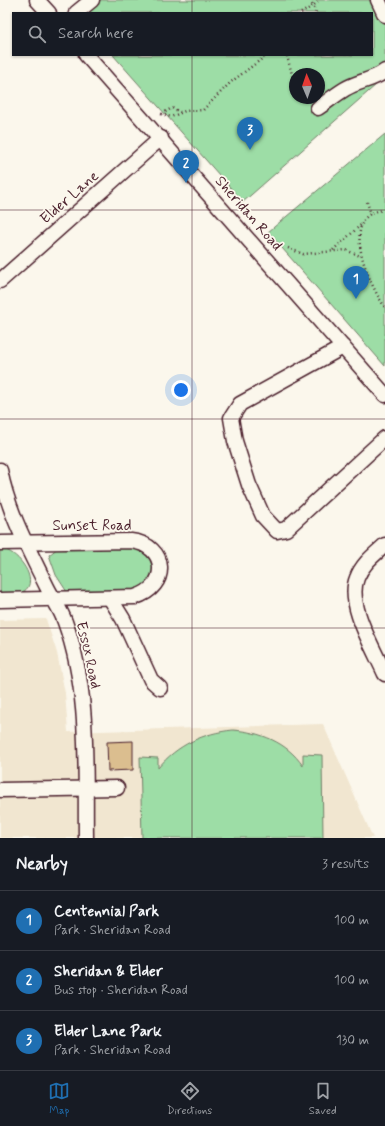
<!DOCTYPE html>
<html lang="en">
<head>
<meta charset="utf-8">
<style>
  :root { --surface:#171b24; --page:#242831; --text:#f1f3f6; --muted:#9ea1a6; --line:#363941; --accent:#1f6fb2 }
  body { margin:0; font-family:Mynerve,sans-serif; background:var(--page); color:var(--text) }
  .compass { position:absolute; left:289px; top:68px; width:36px; height:36px; border-radius:50%; background:var(--surface); box-shadow:0 1px 3px #0004; rotate:358deg }
  .you { position:absolute; left:181px; top:390px; width:14px; height:14px; margin:-10px; border:3px solid #fff; border-radius:50%; background:#1a73e8; box-shadow:0 0 0 6px #1a73e833 }
  .badge { display:grid; place-items:center; width:26px; height:26px; border-radius:50%; background:var(--accent); color:#fff; font-size:13px; font-weight:700 }
  .pin { position:absolute; translate:-50% -33px; filter:drop-shadow(0 1px 2px #0008) }
  .pin::after { content:''; position:absolute; top:21px; width:14px; height:12px; background:inherit; clip-path:polygon(0 0,100% 0,50% 100%) }
  .list { margin:0; padding:0; list-style:none }
  h2 { display:flex; justify-content:space-between; align-items:center; height:52px; margin:0; padding:0 16px; font-size:17px }
  h2 small { font-size:13px; font-weight:400; color:var(--muted) }
  .list li { display:grid; grid-template-columns:26px 1fr auto; gap:12px; align-items:center; box-sizing:border-box; height:60px; padding:0 16px; border-top:1px solid var(--line) }
  .list b { display:block; font-size:15px; white-space:nowrap }
  .list p { margin:0; font-size:13px; white-space:nowrap; color:var(--muted) }
  .list em { font-size:13px; font-style:normal; color:var(--muted) }
  .icon { flex:none; width:22px; height:22px; fill:none; stroke:currentColor; stroke-width:2; stroke-linecap:round; stroke-linejoin:round }
  .map { position:relative; flex:none; width:385px; height:838px; overflow:hidden }
  .search { position:absolute; background:var(--surface); box-shadow:0 1px 3px #0004; left:12px; right:12px; top:12px; height:44px; display:flex; align-items:center; gap:10px; box-sizing:border-box; padding:0 14px; border-radius:0px; color:var(--muted); font-size:15px }
  .sheet { height:232px; background:var(--surface) }
  nav { display:flex; justify-content:space-around; align-items:center; box-sizing:border-box; height:56px; border-top:1px solid var(--line); background:var(--surface); font-size:11px; color:var(--muted) }
  nav a { display:grid; justify-items:center; gap:2px }
  nav .on { color:var(--accent) }
  .map>svg:first-child { display:block }
</style>
</head>
<body>
<div class="map">
<svg width="385" height="838" viewBox="0 0 385 838">
  <rect width="100%" height="100%" fill="#fbf7ec"/>
  <filter id="ink" filterUnits="userSpaceOnUse"><feTurbulence type="fractalNoise" baseFrequency=".025" numOctaves="2"/><feDisplacementMap in="SourceGraphic" scale="8" xChannelSelector="R" yChannelSelector="G"/><feConvolveMatrix kernelMatrix="1 2 1 2 8 2 1 2 1" color-interpolation-filters="sRGB"/></filter>
  <g filter="url(#ink)">
    <path fill="#f1e6d0" d="M46,619L57,653L65,693L68,732L323,724L373,838H0V620Z"/>
    <g fill="#9ddda6" stroke="#747e68" fill-rule="evenodd">
      <path d="M99,0H385V77L243,202L113,55H372V13H84ZM295,74H319V98H295Z"/>
      <path d="M385,134V366L268,232Z"/>
      <path d="M131,547C140,549 149,553 152,563C154,571 151,582 145,586C131,595 85,592 67,592L56,575L49,555L58,548Z"/>
      <path d="M0,549C18,549 42,584 22,592C16,594 7,593 0,594Z"/>
      <path d="M233,730C260,732 287,742 303,766V754L322,755L323,838H142L140,757L158,758V768C177,745 203,733 233,730Z"/>
    </g>
    <path fill="#dbbe8f" stroke="#4a1f2b" d="M133,741V770L108,771L107,742Z"/>
    <g fill="none" stroke-linecap="round" stroke-linejoin="round">
      <defs>
        <g id="minor">
          <path d="M37,0L49,13"/>
          <path d="M378,0L385,15"/>
          <path d="M76,13L92,0"/>
          <path d="M86,55L385,395"/>
          <path d="M318,108C327,102 335,95 345,89C358,81 374,80 385,71"/>
          <path d="M0,281L161,138"/>
          <path d="M343,347L240,404L231,418L235,441L249,485L263,516L277,531L286,529L385,438"/>
          <path d="M0,470C8,512 29,550 47,587C53,599 61,610 65,622C90,691 85,766 86,838"/>
          <path d="M0,543L131,541C168,545 170,587 135,597L0,600"/>
          <path d="M385,545C374,555 362,564 357,578C346,604 374,649 385,674"/>
          <path d="M110,598L123,619L151,680L160,688"/>
          <path d="M0,790L117,788"/>
        </g>
      </defs>
      <use href="#minor" stroke="#4a1f2b" stroke-width="17"/>
      <g stroke="#4a1f2b" stroke-width="2.5" stroke-dasharray="1 3" stroke-linecap="butt">
        <path d="M311,0L313,6L319,0"/>
        <path d="M301,13L313,6L316,13"/>
        <path d="M287,56L293,78"/>
        <path d="M161,114L171,117L185,111L203,110L231,82L267,55"/>
        <path d="M162,114L172,108L180,112"/>
        <path d="M367,202L371,214"/>
        <path d="M385,210C336,212 370,287 385,307"/>
        <path d="M288,248L303,254L346,250L360,256"/>
        <path d="M333,250L362,224"/>
      </g>
      <use href="#minor" stroke="#fbf7ec" stroke-width="14"/>
    </g>
  </g>
  <path fill="none" stroke="#4a1f2b" stroke-width="1" stroke-opacity="0.55" d="M192,0V13M192,55V838M0,210H385M0,419H385M0,628H385"/>
  <g text-anchor="middle" stroke-width="3.5" stroke-linejoin="round" paint-order="stroke">
    <g font-size="15" fill="#4a1f2b" stroke="#fbf7ec">
      <text transform="translate(69 197) rotate(-41)" y="5">Elder Lane</text>
      <text transform="translate(249 213) rotate(49)" y="5">Sheridan Road</text>
      <text x="92" y="530">Sunset Road</text>
      <text transform="translate(89 655) rotate(77)" y="5">Essex Road</text>
    </g>
  </g>
</svg>
<svg class="compass" viewBox="-18 -18 36 36"><path d="M0-13l5 13h-10z" fill="#e53935"/><path d="M0 13l5-13h-10z" fill="#9ea1a6"/></svg>
<div class="you"></div>
<div class="pin badge" style="left:356px;top:299px">1</div>
<div class="pin badge" style="left:186px;top:183px">2</div>
<div class="pin badge" style="left:250px;top:150px">3</div>
<div class="search"><svg class="icon" aria-label="search" viewBox="0 0 24 24"><circle cx="10" cy="10" r="6"/><path d="M15 15l6 6"/></svg>Search here</div>
</div>
<section class="sheet">
<h2>Nearby<small>3 results</small></h2>
<ul class="list">
<li><span class="badge">1</span><div><b>Centennial Park</b><p>Park · Sheridan Road</p></div><em>100 m</em></li>
<li><span class="badge">2</span><div><b>Sheridan &amp; Elder</b><p>Bus stop · Sheridan Road</p></div><em>100 m</em></li>
<li><span class="badge">3</span><div><b>Elder Lane Park</b><p>Park · Sheridan Road</p></div><em>130 m</em></li>
</ul>
</section>
<nav>
<a class="on"><svg class="icon" aria-label="map" viewBox="0 0 24 24"><path d="M3 6l6-2 6 2 6-2v14l-6 2-6-2-6 2zM9 4v14M15 6v14"/></svg>Map</a>
<a><svg class="icon" aria-label="directions" viewBox="0 0 24 24"><path d="M12 3l9 9-9 9-9-9zM9 14v-3h6M13 9l2 2-2 2"/></svg>Directions</a>
<a><svg class="icon" aria-label="saved" viewBox="0 0 24 24"><path d="M7 4h10v16l-5-4-5 4z"/></svg>Saved</a>
</nav>
</body>
</html>
